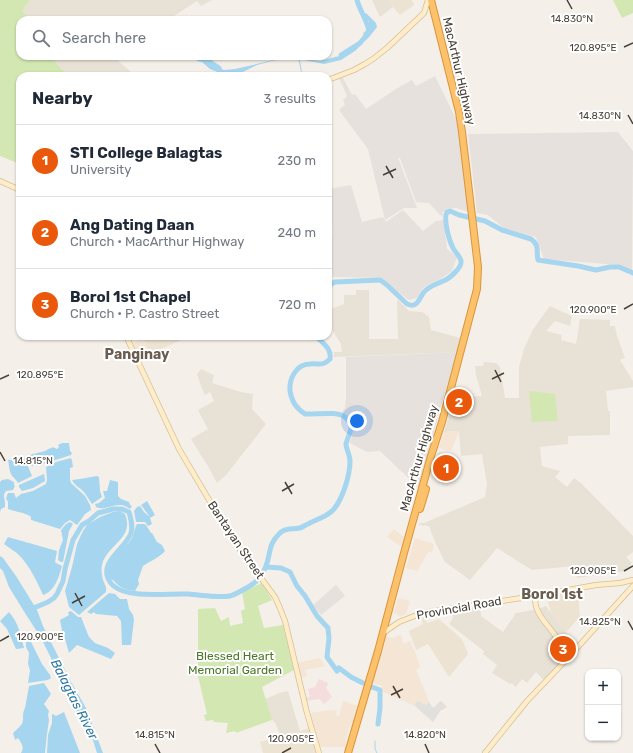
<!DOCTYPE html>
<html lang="en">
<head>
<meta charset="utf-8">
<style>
  :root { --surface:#fff; --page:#f2f2f3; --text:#1f2937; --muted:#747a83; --line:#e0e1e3; --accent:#ea580c }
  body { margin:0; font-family:Rubik,sans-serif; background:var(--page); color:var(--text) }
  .controls { position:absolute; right:12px; bottom:12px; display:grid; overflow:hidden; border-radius:8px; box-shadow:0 1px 3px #0004 }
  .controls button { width:36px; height:36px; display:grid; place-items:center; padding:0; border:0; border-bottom:1px solid var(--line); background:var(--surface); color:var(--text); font:20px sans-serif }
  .you { position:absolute; left:357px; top:421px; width:14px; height:14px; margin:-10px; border:3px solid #fff; border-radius:50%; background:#1a73e8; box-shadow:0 0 0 6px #1a73e833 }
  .badge { display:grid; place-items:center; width:26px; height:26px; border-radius:50%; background:var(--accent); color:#fff; font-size:13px; font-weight:700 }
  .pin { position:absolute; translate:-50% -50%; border:2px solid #fff; box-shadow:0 1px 4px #0006 }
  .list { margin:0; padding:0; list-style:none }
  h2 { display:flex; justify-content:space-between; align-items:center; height:52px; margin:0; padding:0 16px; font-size:17px }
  h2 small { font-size:13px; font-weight:400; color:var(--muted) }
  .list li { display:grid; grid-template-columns:26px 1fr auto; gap:12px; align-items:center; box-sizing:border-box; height:72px; padding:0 16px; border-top:1px solid var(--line) }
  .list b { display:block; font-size:15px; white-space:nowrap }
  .list p { margin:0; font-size:13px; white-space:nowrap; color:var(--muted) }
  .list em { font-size:13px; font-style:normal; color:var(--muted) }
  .icon { flex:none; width:22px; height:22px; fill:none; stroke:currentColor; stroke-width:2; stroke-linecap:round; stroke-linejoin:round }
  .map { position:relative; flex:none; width:633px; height:753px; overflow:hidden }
  .search { position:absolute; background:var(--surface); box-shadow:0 1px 3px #0004; left:16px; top:16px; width:316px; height:44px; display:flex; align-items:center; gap:10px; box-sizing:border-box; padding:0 14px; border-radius:12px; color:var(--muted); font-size:15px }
  .panel { position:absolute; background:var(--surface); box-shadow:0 1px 3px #0004; left:16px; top:72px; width:316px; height:268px; border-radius:12px }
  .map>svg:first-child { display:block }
</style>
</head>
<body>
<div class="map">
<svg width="633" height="753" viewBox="0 0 633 753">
  <rect width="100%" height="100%" fill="#f4efe8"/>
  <g fill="#e8e1d6">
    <path d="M30,0H212L201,6L197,1L168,20H32L22,11Z"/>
    <path d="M372,0H389L393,7L380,17Z"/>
    <path d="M50,56H113L135,76H68Z"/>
    <path d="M356,290H369V339H398L397,302L398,300L409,311L422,312L429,317L431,330L460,338L457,352L334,357V352H342L341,344L331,328L328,326V310L344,304V295H356Z"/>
    <path d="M550,306L572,316L570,326L555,321L546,331L562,335L561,340L576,344L580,319L610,320V326H615L617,336L625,358L620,360L633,381V387L606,391L608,411H610V435L568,436V444L540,447L542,466L560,471L555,477L567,487L574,478L581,483L633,536V552L626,557L632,563L626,571L577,578L575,566L532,570L497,548L470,580L445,562L436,544L429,526L419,525L420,523H424L485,497L487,484L482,454L461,456L459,431L444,432L454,397H466L482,396L476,375L475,366H483L484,362L496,363L500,367L505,398H519V367L524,349L532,331Z"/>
    <path d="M201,369L214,375L212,383L241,392L253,394L252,409L266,424L226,475L217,483L209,468L191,439L208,429L198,410L214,401L210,392L205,395L201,386L197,374Z"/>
    <path d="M546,606L551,613L566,632L579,645L545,681L536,672L527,683L522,679L516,687L511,683L510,684L492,673L497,665L483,654L484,651L449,624L453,618L452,612L480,608L481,616L503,632L516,613L538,609Z"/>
    <path d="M288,691L300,731L280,736L276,724L271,718L263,699L268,698L279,693Z"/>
  </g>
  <g fill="#f5e5d4">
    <path d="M142,339L150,354L139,360L132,344Z"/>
    <path d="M459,431L451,451L439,448L444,432Z"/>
    <path d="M394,529L405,538L403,548L387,537Z"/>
    <path d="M415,538L434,544L432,553L429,551L417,571L406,568Z"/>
    <path d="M398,598L410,601L406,614L400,617L394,612Z"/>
    <path d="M401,635L403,644L410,641L415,652L420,667L416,670L429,702L433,708L441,701L447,707L440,711L433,722L415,706L381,691L382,686L372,683L386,636L392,638Z"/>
    <path d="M320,658L325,666L305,670L307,676L301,678L296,663Z"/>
    <path d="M343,701L358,706L352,727H349L345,747H320L310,713L331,710L337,711L336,715L339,716Z"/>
  </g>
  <g fill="#e6e1dd">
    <path d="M342,76L352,95L355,94L366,109L396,89L412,80L416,86L435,76L455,117H457L469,212L456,208L447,209L443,212L442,217L429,203L416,202L400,158H398L417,208H404L385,220L368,149L339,110L345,105L343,100L347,96L339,78Z"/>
    <path d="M618,132L633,151L632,270L619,265L544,259L536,237L505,229L488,215L477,213L468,134Z"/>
    <path d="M351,185L362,222L383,217L386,222L403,210L423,231L436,221L444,220L447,249L457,257L452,271L442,278L423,288L417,298L409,300L379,278L336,277L328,276V235H333L328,208V189Z"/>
    <path d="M457,352L449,381L443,398L419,488L380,451L367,452L350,443L354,426L350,420L341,414L345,408L346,398V357Z"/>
    <path d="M336,585L345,596L321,615L313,605Z"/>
  </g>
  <g fill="#ede3d2">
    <path d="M389,0H412L414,5L400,15L393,7Z"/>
    <path d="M137,336H188V337L150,354L143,339L139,340Z"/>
    <path d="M439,452L454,456L457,475L439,478L436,460Z"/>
    <path d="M578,592L580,617L566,632L551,613L547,598Z"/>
    <path d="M423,614L427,623L439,619L462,639L468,654L449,677L428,644L416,650L409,631L423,624L420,615Z"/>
    <path d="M310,728L316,753H263L260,742Z"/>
  </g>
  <path fill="#f4dddc" d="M319,679L328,683L326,688L332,697L324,704L320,699L305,701L304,698L310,697L308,689L315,687Z"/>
  <g fill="#d3e7b2">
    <path d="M0,0H30L22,11L32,20H20V56H50L68,76H20V164L0,156Z"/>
    <path d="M613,0H633V13L622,18Z"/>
    <path d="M529,391L555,394L558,421L532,422Z"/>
    <path d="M262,583L272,600L258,606L264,628L283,625L294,670L262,687L272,720L236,733L235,731L226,733L228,723L214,722L213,720L206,721L204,715L207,714L198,676V609L215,608L221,621L229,617L230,626L243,623L241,611L245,609L242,592Z"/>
  </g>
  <path fill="#e2e0dd" d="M417,701L426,705L429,702L433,708L441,701L447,707L440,711L433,722L415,706Z"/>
  <g fill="#a6d6ef">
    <path d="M366,13L376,23L377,27L370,36L355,51L341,60L324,64L304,60L303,59L320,61L339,56L353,48L369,28V21L363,16Z"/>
    <path d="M195,56H204L203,58L217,67L224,70L235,69L291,56H299L302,72L304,76L301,72L298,57L280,59L257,65L239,74H222L210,69Z"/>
    <path d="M62,443H69L70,451L72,453L71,455L43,464L42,466H30L26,458C31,453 39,453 45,451C47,450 48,449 51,448C53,447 55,448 57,449L59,447L58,445Z"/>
    <path d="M24,457L32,476L18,483C16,479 13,478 11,474C9,470 9,464 8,460Z"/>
    <path d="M71,458L72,461L73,467L70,468V479L71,483L85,496L90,505L91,510L85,514L77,525L70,520L65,523L60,529L31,520V517L30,516C23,512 16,512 8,509V502L6,498L8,493H14L16,498L21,494L33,491L46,484L47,480L46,467L56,462Z"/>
    <path d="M44,474L45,480V481L33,488L22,491L19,487V485Z"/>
    <path d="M97,476L99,477L100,491L102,497L92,504C89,500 87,496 84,492C79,487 75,486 72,480L80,479Z"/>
    <path d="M8,479L14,482V485L15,486L13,490L6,491C2,496 5,498 5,502C5,504 5,506 5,507L1,509L0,512V482L2,480Z"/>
    <path d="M110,480L118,482V496L121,499L129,502L130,505L132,506L130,509C127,507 124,505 121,505C112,504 104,511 96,507L95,504L99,503L105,498L103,491H107Z"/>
    <path d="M147,501L155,515L150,518L152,524L148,526L145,522H136L134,511L137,507L140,506L144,512L150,517L141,505Z"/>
    <path d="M120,511L125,514C135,539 107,544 102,565C101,569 102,576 103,580C105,585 107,587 106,592L79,615L69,607L65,591L72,567L77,544L83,531L87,525L100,517L113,512Z"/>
    <path d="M70,522L73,524L69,531L63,562H61L58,560L59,550L63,540L61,530L66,524Z"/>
    <path d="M137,524H144L146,525L151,533H152L157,542L162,545L165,551C159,558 150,561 143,566L138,580L139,584L135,591C126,590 120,588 114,581C112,580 110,578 109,576C105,567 115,556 121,549C124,547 128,544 130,541C134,536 134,529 137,524Z"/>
    <path d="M8,537L57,551L55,562L56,563L62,566C59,577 55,591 43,595C37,581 30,567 20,556C15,551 9,548 4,544Z"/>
    <path d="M0,556L3,558L16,576L37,610L43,626L70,680L86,708L103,753H97L91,734L77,712L53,667L51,658L41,638L25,613L9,587L3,571L0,568Z"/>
    <path d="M109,593L115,594L120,599H127L129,609L133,615L134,620L131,645H122L121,621L117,616L96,614L94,612L91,614L87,612Z"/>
    <path d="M71,611L78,617H81L89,637L95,643L108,648L115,653L111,659L77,645L69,653L65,639L60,636L62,630L60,620L69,615L68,612Z"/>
    <path d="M9,612C18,622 21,635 24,648L16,649L7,629L0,621Z"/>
    <path d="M30,640L42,664L50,675L51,678L48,680L28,683L30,670L28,664L29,653L26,647V642Z"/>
    <path d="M44,683L51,694L44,704L49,711L48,715L49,720L47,734L45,753H21C25,747 21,743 18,738L15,740L13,733C16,730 19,728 21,725C25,721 21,715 25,708L29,686Z"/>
    <path d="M64,712L80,753H47L48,735L52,723V715L53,714L56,716Z"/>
  </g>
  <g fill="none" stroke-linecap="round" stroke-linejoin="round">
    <path stroke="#a6d6ef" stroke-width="1" d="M375,741V749L377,753"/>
    <g stroke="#a6d6ef" stroke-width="5">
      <path d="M357,0C360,11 367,20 369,31L366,34"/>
      <path d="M341,55L360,43"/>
      <path d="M196,56L199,59L207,60L219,68"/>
      <path d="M328,286L335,282L380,280L387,285L407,304C418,309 419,298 424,292C429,286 437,284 443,281C449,279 462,268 461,261C460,256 455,252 453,248C449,240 443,219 447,212L450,211L459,215L485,221L502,230L531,239C540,245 536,252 538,260L578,266L596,270L610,267H619L633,273"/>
      <path d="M266,567L281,568L290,572L297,586L305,596L317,616L328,628L329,638L327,657L337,671L339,668L351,677L363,683"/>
      <path d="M29,610L48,602L54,598L57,594L63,581L65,569L73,540L82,525L89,521L98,513L113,509H122L129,512C131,519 133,526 131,533C126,549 97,562 110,582C122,600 168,593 188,594C202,595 217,598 230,596C236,594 249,587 254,583C257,581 258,579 260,576C262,573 265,570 266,566C271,553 268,544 280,533C287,527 292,530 300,528C303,527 305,525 308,524C317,519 327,517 334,509C343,498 350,475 350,461C350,455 346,449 346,444C348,434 356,428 346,418C338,410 316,415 305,414C296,408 292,402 290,391C289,379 296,364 310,364C319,363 322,367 330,359C332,348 322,343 316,336"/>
      <path d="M372,687L380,690V708L378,724"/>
    </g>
    <defs>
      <g id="secondary">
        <path d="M328,80L354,70L365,64L373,59L387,48L424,13L428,0"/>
        <path d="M0,181L20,190"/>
        <path d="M126,336L179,449L225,527L249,563L261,578L275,597L279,606L285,621L307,713L319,753"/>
        <path d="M535,596C535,600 535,605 537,609C540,619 551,628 556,637L552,644L567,659"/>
        <path d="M384,632L386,631L399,622L422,613L535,596L596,585L620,583L633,580"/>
        <path d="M485,753L527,701L567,659L633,586"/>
      </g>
      <g id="highway">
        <path d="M420,509L426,489"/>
        <path d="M348,753L378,651L404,553L431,456L442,422L477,289L478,267L462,132L459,112L431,0"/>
      </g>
    </defs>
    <use href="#secondary" stroke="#d3c099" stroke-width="6"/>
    <use href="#highway" stroke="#db953b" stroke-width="8"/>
    <use href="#secondary" stroke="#feedc8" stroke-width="4.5"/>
    <use href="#highway" stroke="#fbc26b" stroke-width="6"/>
  </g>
  <path fill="none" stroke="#474037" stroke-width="1.5" d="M567,0L572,9M624,47L633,43M628,115L633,124M386,166L393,178M383,175L396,169M624,309L633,304M495,370L501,382M0,379L9,375M492,379L504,373M0,452L5,461M285,482L292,494M282,491L294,484M624,571L633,566M75,593L82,606M72,603L85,596M628,621L633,630M0,641L9,636M393,686L400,698M391,695L403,689M155,744L160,753M425,744L429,753M282,753L291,748"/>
  <g text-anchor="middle" stroke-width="4" stroke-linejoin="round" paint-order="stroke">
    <g font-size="12" fill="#474037" stroke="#fff">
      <text transform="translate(459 71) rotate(77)" y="4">MacArthur Highway</text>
      <text transform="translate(419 458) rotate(-74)" y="4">MacArthur Highway</text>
      <text transform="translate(236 540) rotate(56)" y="4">Bantayan Street</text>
      <text transform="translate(459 608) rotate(-10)" y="4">Provincial Road</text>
    </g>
    <g font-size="12" fill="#4d782a" stroke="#fff">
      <text x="235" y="660">Blessed Heart<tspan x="235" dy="14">Memorial Garden</tspan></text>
    </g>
    <g font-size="13" font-style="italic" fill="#2e78a2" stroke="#fff">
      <text transform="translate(75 699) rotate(63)" y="5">Balagtas River</text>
    </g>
    <g font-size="14" font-weight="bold" fill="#6a5d4e" stroke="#fff">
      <text x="137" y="359">Panginay</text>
      <text x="552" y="599">Borol 1st</text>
    </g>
  </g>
  <g font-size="10" text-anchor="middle" fill="#474037" stroke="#fff" stroke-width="4" stroke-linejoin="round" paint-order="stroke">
    <text x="572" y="22">14.830°N</text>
    <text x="593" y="51">120.895°E</text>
    <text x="600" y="119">14.830°N</text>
    <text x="593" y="313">120.900°E</text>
    <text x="40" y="378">120.895°E</text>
    <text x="33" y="464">14.815°N</text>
    <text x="593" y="574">120.905°E</text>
    <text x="600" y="625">14.825°N</text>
    <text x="40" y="640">120.900°E</text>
    <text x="155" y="738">14.815°N</text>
    <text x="425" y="738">14.820°N</text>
    <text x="291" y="742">120.905°E</text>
  </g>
</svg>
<div class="controls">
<button>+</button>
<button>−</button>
</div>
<div class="you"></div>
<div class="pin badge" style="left:446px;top:468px">1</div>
<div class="pin badge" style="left:459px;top:402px">2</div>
<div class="pin badge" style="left:563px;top:649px">3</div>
<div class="search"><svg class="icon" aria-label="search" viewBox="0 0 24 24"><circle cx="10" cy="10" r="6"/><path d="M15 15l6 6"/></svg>Search here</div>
<section class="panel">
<h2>Nearby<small>3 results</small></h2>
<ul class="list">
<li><span class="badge">1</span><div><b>STI College Balagtas</b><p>University</p></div><em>230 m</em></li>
<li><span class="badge">2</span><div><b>Ang Dating Daan</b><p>Church · MacArthur Highway</p></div><em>240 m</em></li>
<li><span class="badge">3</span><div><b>Borol 1st Chapel</b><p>Church · P. Castro Street</p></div><em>720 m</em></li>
</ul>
</section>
</div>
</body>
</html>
